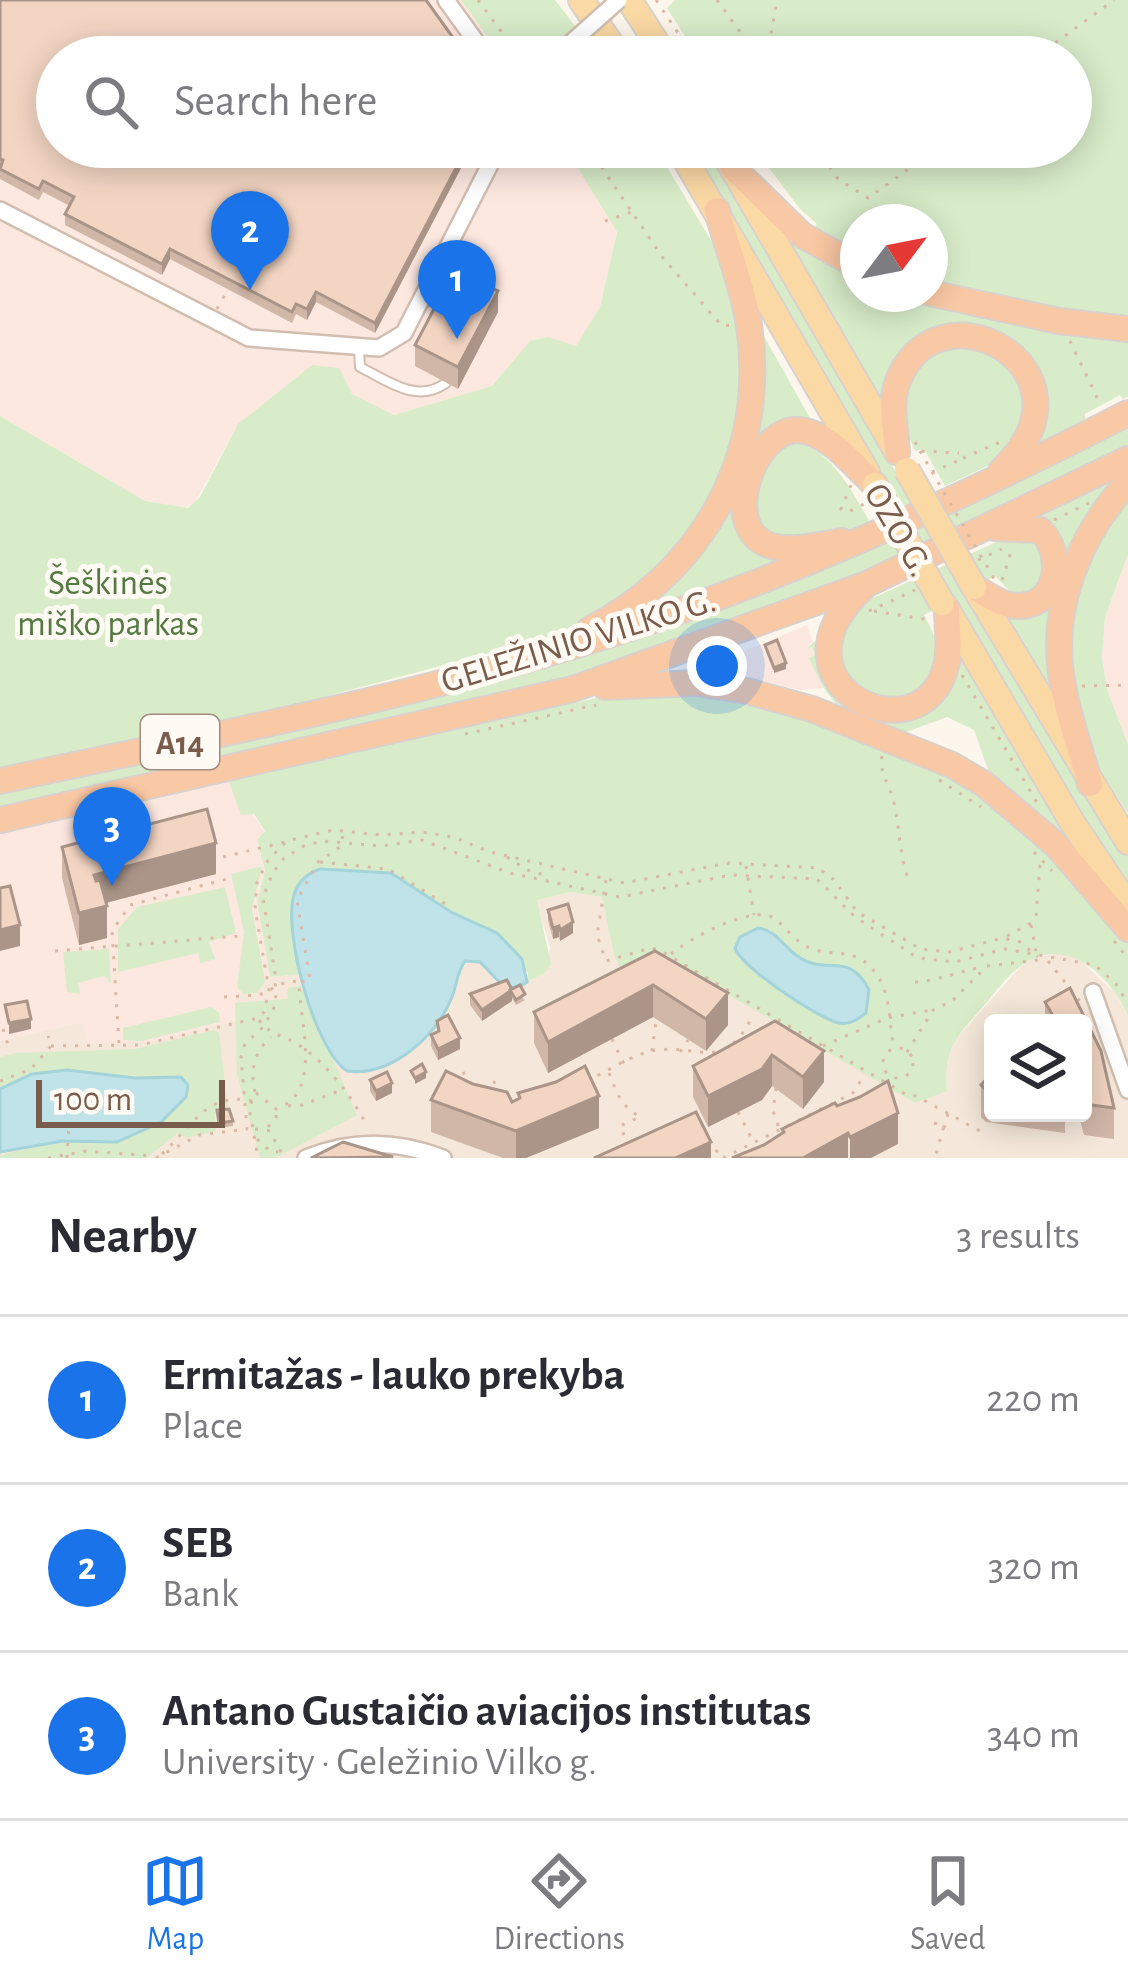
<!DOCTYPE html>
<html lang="en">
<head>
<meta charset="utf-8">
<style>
  :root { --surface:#fff; --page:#f2f2f3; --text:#2b2b33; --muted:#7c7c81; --line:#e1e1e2; --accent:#1a73e8 }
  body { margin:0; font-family:"Alegreya Sans",sans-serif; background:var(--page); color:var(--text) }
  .controls { position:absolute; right:36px; bottom:36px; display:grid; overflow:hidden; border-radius:12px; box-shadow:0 6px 30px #0003 }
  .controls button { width:108px; height:108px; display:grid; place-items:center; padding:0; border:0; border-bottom:3px solid var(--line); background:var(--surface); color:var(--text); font:60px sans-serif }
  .compass { position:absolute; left:840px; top:204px; width:108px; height:108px; border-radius:50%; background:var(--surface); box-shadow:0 6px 30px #0003; rotate:58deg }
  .scale { position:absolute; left:36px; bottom:30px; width:189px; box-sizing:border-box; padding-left:12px; border:6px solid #7a5c4d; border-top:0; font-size:33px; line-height:42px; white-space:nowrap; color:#7a5c4d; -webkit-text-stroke:9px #fffaf3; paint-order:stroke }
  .you { position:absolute; left:717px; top:666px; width:42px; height:42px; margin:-30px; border:9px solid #fff; border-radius:50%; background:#1a73e8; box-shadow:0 0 0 18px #1a73e833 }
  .badge { display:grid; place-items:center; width:78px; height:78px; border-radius:50%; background:var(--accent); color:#fff; font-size:39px; font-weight:700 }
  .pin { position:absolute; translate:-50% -99px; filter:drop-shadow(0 3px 6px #0008) }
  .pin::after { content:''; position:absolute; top:63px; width:42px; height:36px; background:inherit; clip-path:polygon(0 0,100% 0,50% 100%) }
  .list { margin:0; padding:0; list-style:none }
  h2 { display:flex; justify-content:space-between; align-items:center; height:156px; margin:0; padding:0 48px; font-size:51px }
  h2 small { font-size:39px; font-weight:400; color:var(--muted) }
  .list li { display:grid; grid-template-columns:78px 1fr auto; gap:36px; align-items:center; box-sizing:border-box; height:168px; padding:0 48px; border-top:3px solid var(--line) }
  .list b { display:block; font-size:45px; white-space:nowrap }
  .list p { margin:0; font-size:39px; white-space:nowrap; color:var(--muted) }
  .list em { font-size:39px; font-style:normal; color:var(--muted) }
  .icon { flex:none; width:66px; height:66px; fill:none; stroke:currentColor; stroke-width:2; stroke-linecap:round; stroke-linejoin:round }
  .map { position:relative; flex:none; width:1128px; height:1158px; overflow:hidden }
  .search { position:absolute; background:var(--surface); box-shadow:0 6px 30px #0003; left:36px; right:36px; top:36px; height:132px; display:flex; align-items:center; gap:30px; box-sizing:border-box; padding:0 42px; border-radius:66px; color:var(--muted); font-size:45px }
  .sheet { height:660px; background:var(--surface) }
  nav { display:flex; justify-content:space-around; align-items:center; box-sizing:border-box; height:168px; border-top:3px solid var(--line); background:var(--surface); font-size:33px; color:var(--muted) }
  nav a { display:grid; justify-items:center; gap:6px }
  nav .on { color:var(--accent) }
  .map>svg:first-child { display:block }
</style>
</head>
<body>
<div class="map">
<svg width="1128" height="1158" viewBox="0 0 1128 1158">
  <rect width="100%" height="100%" fill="#fdf6ec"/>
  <path fill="#f5e8da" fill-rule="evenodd" d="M571,892L602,897L616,950L663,957L944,1068L948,1048L1021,966L1036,957L1061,953L1077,957L1115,993L1128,1016V1158H0V1152L4,1154L7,1083L0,1089V1041L82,1022L88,1043H145L239,986L270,977L302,974L310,1008L407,1055L451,1000L460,966L465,961L480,962L496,982L513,988L546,972L550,947L536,900ZM993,1023H1083V1113H993Z"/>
  <g fill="#fde8e0">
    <path d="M0,0H461L502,57H57V147H565L617,232L600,307L576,347L548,337L531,341L492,386L394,415L352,394L312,365L238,424L194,504L181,509L145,501L0,416Z"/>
    <path d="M1128,554V744L1107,690L1102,657L1105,617Z"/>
    <path d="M807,625L812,641L807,648L811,647L815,655L810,659L823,688L798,690L751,678L735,665V655Z"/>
    <path d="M227,777L265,832L257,840L265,871L257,902L270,977L239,986L236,1021L145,1043H88L82,1022L0,1041V830Z"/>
  </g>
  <g fill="#d8ecc9" fill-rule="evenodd">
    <path d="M461,0H555L599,57H502Z"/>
    <path d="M675,0H1128V322L1060,315L930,283V222H858V258L809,235L817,224L800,209L753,147H1071V57H698L667,8Z"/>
    <path d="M565,147H655L715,247L729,284L747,377L729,471L670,563L589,621L546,638L226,723L0,768V416L145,501L188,508L200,497L238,424L312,365L339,368L352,394L394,415L492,386L530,341L548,337L576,346L600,307L617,232Z"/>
    <path d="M691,147H711L913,502L900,507Z"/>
    <path d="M772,216L858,273V294H918L983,314L1128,339V396L1123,399L1120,395L1085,414V419L1054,442L1032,451C1051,416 1044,393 1027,359L931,334L890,424Z"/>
    <path d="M761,331L815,427L750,456L763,392Z"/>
    <path d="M958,342L1006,357L1029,412L1000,460L945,486L924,449L915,451L899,413L915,363Z"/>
    <path d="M1128,424V448L894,562L608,669L0,811V793L257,738L601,646Z"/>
    <path d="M792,436C835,457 848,484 871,524L844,535L771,540L749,516L770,451Z"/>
    <path d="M1128,469L1078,534L1064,717L997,606L1011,612L1062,565L1027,521Z"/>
    <path d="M1128,491V554L1105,617L1102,657L1107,690L1128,744V814L1091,754L1072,708L1070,596Z"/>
    <path d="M736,495L737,521L822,549L619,623Z"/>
    <path d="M1021,531L1049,552L1038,590L1016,597L995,576L968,591L1128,856V889L1091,835L952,600L924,615C945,654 943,660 917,695L869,700L838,667L839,627L862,603Z"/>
    <path d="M815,641L822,670L891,718L959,649L1118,909L993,784L974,730L947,717L898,735C846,713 832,713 809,658L815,655L812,647L806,649Z"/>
    <path d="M688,691L781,708L953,773L1024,821L1128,937V1016C1113,981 1075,941 1035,958C1015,966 1000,986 987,1002C960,1034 942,1046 947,1091L915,1103L663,957L622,971L615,958L602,897L571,892L537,900L551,964L546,972L527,982L528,973L497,933L451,912L391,873L305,876L292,899L302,974L270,977L257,902L265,871L257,840L265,831L254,814L241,815L227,777L597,698ZM758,928L770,930L802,960L869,990L866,1013L831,1020L738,958Z"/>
    <path d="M262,866L252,909L265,981L257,993L244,994L237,987L244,932L231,874Z"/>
    <path d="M225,887L236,933L209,942L215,959L200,963L198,953L118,972V929L137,907Z"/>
    <path d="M109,949L111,984L105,976L78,983L80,994L67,992L63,952Z"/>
    <path d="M301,986L357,1115L275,1158H260L237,1074L235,1003L288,999L287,988Z"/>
    <path d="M211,1007L219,1013L220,1022L142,1041L123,1040V1028Z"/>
    <path d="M214,1030L219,1033L228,1111L215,1113L216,1131L187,1138L178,1133L146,1158H0V1155L63,1141L117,1142L180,1077L136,1078L67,1070L7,1083L0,1089V1057L16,1053L135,1049Z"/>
  </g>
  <g fill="#bfe3e8" stroke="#a5d3da" stroke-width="3">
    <path d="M320,869L391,873L451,912L497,933L522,959L527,982C504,998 496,976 480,962L465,961C457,972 457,984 452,997C436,1037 391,1077 347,1071C314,1049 283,932 294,895C298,881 307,874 320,869Z"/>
    <path d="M758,928C778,931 783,947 799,957C826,976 849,950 869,990L866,1013C858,1019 850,1025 839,1023C819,1019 740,966 735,948L740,937Z"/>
    <path d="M67,1070L135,1078L181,1077L188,1085L186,1097L161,1122L117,1142L63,1141L0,1152V1089L32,1074Z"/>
  </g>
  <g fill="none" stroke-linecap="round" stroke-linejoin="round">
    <defs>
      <path id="service" d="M359,348L360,367C388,381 417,404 446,383"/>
      <g id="minor">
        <path d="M446,0L487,57"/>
        <path d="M0,210L249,338L379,348L404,333L499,147"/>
        <path d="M1093,992L1128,1090"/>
        <path d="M306,1158C352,1139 397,1140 443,1158"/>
      </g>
      <g id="primary">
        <path d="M581,0L620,57"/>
        <path d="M629,0L666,57"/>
        <path d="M678,147L867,472"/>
        <path d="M720,147L897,452"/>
        <path d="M974,587L1128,842"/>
        <path d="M945,606L1072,822L1128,906"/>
      </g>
      <g id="trunk">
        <path d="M732,167L802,235L858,266"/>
        <path d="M930,293L1059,321L1128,329"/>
        <path d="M897,452C896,431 890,406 896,387C931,274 1109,368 1001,471"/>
        <path d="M842,541C822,544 796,551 776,547C714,535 754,426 799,430C828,432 855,467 875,485"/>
        <path d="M974,587C988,595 1003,607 1020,606C1060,604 1064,552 1040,530L996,528"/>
        <path d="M863,588C759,684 922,762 946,666C951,648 947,628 947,609"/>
        <path d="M589,630C704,570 768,455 749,325C743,286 727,248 717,210"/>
        <path d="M605,687L696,683L747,691L812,709L952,765L984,784L1056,845L1128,929"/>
        <path d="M0,781C212,735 430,695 636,626C807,569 968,495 1128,413"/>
        <path d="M1090,784C1080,748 1066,711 1061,673C1051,604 1081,533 1128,482"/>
        <path d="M0,820L573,689L867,584L1128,459"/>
      </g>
    </defs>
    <use href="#service" stroke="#d1beb0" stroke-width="12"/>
    <use href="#minor" stroke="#d1beb0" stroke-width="20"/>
    <use href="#primary" stroke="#dad1cd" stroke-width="28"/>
    <use href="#trunk" stroke="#dad1cd" stroke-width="28"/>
    <g stroke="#d9b8a5" stroke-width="3" stroke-dasharray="3 9" stroke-linecap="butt">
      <path d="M478,0L520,57"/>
      <path d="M656,0L694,57"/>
      <path d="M717,0L758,57"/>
      <path d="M767,57L777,0"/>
      <path d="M1036,57L1114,0"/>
      <path d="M588,147L663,258L722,326L731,325"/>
      <path d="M747,147L759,166"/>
      <path d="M816,147L838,179L868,198L939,147"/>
      <path d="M605,221L632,212"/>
      <path d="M217,309L227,291"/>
      <path d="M1070,341L1101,406"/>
      <path d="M915,442L920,451L959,453"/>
      <path d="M963,458L1000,442"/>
      <path d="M932,472L962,459"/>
      <path d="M851,485L841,509L848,512L864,504"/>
      <path d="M1054,520L1089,503"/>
      <path d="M978,560L1002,549"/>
      <path d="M1002,580L1012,549"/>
      <path d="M869,611L915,590"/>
      <path d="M874,611L930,620"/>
      <path d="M962,675L1039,806"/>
      <path d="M1082,686L1128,685"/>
      <path d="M465,734L596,705"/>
      <path d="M882,756C879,775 891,786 894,803C900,830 899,854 909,881"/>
      <path d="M939,780L981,807"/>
      <path d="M1034,852L1052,871"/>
      <path d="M223,857L285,842"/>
      <path d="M507,857L527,870L544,875"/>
      <path d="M320,862L388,869L452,908"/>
      <path d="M746,866L754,915"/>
      <path d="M606,880L597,935L606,961L651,948L661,951L907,1095L916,1096L980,1131"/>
      <path d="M1031,925L1036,951"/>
      <path d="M1007,936L1031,923L1036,916L1040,866L1044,861"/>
      <path d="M1114,941L1128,959"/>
      <path d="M55,951L239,936"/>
      <path d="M671,954C689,939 752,904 774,918C786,927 796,943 810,948C838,959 855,944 877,975C891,994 889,1026 894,1049"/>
      <path d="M1048,961L1083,1005"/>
      <path d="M915,982C941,980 957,972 982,967"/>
      <path d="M224,997L259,995L286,982L298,981"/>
      <path d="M259,1020C274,1038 282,1034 299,1045C326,1063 348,1092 364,1120"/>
      <path d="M3,1029L8,1045"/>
      <path d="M612,1039L624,1064"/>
      <path d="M119,1043L112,931L130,905L227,879"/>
      <path d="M51,1046L140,1045L258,1018L264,1012L269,990L255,909L257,883L268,860L287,841L333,830L381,835L422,832L453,837L490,852L624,883L729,863L818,868L834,880L857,912L921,949L949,952L1003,938L1020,942L1038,957"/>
      <path d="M823,1046L887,1018L931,1010"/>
      <circle cx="898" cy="1063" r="15"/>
      <path d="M652,1051L656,1021"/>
      <path d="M680,1052L688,1040"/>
      <path d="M907,1052L933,1010L952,1001L987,966L1038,960"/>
      <path d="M463,1072L468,1082"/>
      <path d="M609,1073C617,1093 620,1105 640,1117L620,1126L628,1144"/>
      <path d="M0,1081L31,1069L51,1046L48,1036"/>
      <path d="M587,1081C608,1071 634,1053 657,1050C701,1045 725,1073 753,1015"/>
      <path d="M482,1087L494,1082L501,1092"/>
      <path d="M776,1088L773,1111L779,1128"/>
      <path d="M255,1092C250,1071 254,1051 271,1037"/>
      <path d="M256,1093L276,1109C324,1094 299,1019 299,982L310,980L297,900L318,862L340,847L344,831"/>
      <path d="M252,1101L249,1107L258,1158"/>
      <path d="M288,1106L302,1105L341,1090"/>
      <path d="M738,1112L753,1141"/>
      <path d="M948,1114L944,1126L951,1133"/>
      <path d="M934,1123L944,1126L935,1158"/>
      <path d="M268,1127L276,1118V1109"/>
      <path d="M255,1129L270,1131L284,1158"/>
      <path d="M257,1139L271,1152H278"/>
      <path d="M709,1140L721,1157"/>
      <path d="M162,1154C192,1127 206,1091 252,1101"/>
      <path d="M48,1158L86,1151L154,1156"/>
      <path d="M67,1158L69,1125L80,1126"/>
      <path d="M156,1158L199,1135L247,1129L241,1057L245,1044L264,1026L276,1004L275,973L263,898L272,874L284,858L304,846L322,841L382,846L422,840L510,873L620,897L731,875L817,879L855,917L918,958L955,962L1005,949L1095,965L1116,984L1128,1004"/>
      <path d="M723,1158L853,1093L862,1079"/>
    </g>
    <use href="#service" stroke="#fff" stroke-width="8"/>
    <use href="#minor" stroke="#fff" stroke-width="15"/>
    <use href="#primary" stroke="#fbd9a5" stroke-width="24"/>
    <use href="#trunk" stroke="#f9c8a4" stroke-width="24"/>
    <defs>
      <path id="minor-bridge" d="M555,57L619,0"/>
      <g id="primary-bridge">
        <path d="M907,470L974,587"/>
        <path d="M875,485L942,603"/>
      </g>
    </defs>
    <use href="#minor-bridge" stroke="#d1beb0" stroke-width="20" stroke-linecap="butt"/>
    <use href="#primary-bridge" stroke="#dad1cd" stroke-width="28" stroke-linecap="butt"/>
    <path stroke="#d9b8a5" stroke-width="3" stroke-dasharray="3 9" stroke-linecap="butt" d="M920,451L996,582"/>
    <use href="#minor-bridge" stroke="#fff" stroke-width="15"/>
    <use href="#primary-bridge" stroke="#fbd9a5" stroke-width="24"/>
  </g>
  <g fill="#d1b7a8">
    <path d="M0,0L472,147L375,333L316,302L307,320L296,314L292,323L170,259L162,275L65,225V214L70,206L43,192L39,200L0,179Z"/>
    <path d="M498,312L458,389L415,366V345Z"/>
    <path d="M62,847L216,874L106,903L107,938L79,945L62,878Z"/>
    <path d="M548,910L573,933L560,941L559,937L553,939L548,921Z"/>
    <path d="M655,951L728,1025L706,1051L653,1017L548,1073L534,1043V1012Z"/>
    <path d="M1070,988L1101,1051L1114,1108V1139L1084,1135L1078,1113H1083V1023H1045V1002Z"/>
    <path d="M511,989L525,1000L516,1005L512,998V1001L482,1021L470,1005V994Z"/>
    <path d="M437,1021L460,1049L438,1060L431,1046V1035L438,1032Z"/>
    <path d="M775,1021L824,1082L803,1109L772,1086L762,1100L708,1127L693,1097V1066Z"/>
    <path d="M993,1072V1113H1065V1133L986,1122L981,1117V1085Z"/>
    <path d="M370,1080L392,1093L376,1101L370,1091Z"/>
    <path d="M518,1093L599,1128L526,1158H503L431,1132V1100L512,1102L518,1099Z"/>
    <path d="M217,1110L233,1121V1126L219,1128Z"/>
  </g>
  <g fill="#aa9588">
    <path d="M467,147H472L375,333V323Z"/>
    <path d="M170,249V259L162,275V264Z"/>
    <path d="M498,291V312L458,389V367Z"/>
    <path d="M316,292V302L307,320V309Z"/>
    <path d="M786,663V669L774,673V668Z"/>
    <path d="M216,843V874L94,906V875Z"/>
    <path d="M107,906V938L79,945V913Z"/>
    <path d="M573,922V933L560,941V930Z"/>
    <path d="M20,925V946L0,951V930Z"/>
    <path d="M559,926V937L553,939V928Z"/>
    <path d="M653,985V1017L548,1073V1042Z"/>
    <path d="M512,990V1001L482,1021V1010Z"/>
    <path d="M728,993V1025L706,1051V1019Z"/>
    <path d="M31,1019V1029L9,1034V1023Z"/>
    <path d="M460,1038V1049L438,1060V1049Z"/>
    <path d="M824,1051V1082L803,1109V1077Z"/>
    <path d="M772,1055V1086L762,1100L708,1127V1096Z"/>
    <path d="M426,1072V1078L415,1084V1078Z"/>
    <path d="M392,1083V1093L376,1101V1091Z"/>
    <path d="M599,1096V1128L526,1158H516V1131Z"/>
    <path d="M898,1113V1144L871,1158H850V1137Z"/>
    <path d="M848,1133V1158H803Z"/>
    <path d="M711,1142V1158H675Z"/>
  </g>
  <g fill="#f3d5c3" stroke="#aa9588" stroke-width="3">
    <path d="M0,0H426L467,57H57V147H467L375,323L316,292L307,309L296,304L292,312L170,249L162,264L65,214L74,197L43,181L39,189L0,169L3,160L0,159Z"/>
    <path d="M455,269L498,291L458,367L415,345Z"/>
    <path d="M777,640L786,663L774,668L765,645Z"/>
    <path d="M207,809L216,843L94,875L96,881L100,880L107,906L79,913L62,847Z"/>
    <path d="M10,886L20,925L0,930V888Z"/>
    <path d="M568,904L573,922L560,930L559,926L553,928L548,910Z"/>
    <path d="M655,951L728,993L706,1019L653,985L548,1042L534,1012Z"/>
    <path d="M507,980L512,990L482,1010L470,994Z"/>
    <path d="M520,985L525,994L516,1000L510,990Z"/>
    <path d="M1070,988L1101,1051L1114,1108L1084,1104L1083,1023H1057L1045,1002Z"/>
    <path d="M27,1001L31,1019L9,1023L5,1005Z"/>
    <path d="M448,1015L460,1038L438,1049L431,1035L439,1031L437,1021Z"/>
    <path d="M775,1021L824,1051L803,1077L772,1055L762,1069L708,1096L693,1066Z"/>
    <path d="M422,1064L426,1072L415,1078L411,1071Z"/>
    <path d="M585,1066L599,1096L516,1131L431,1100L446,1071L473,1084L507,1092L512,1102L520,1098L518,1093L556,1082Z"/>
    <path d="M387,1072L392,1083L376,1091L370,1080Z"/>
    <path d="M993,1072V1091L986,1090L981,1085Z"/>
    <path d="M888,1081L898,1113L850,1137L848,1133L803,1158H732L764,1145L784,1132L782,1129L835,1103L837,1106L860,1097Z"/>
    <path d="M229,1109L233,1121L219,1123L217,1110Z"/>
    <path d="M696,1112L711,1142L675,1158H594Z"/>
    <path d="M343,1142L393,1157L311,1158Z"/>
  </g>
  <g text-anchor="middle" stroke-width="10" stroke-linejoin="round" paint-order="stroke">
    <rect fill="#fffaf3" stroke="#a28b7f" stroke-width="3" x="141" y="715" width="78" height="54" rx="9"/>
    <g font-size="33" font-weight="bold" fill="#7a5c4d">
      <text x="180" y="754">A14</text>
    </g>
    <g font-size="36" fill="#7a5c4d" stroke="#fffaf3">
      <text transform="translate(900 529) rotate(60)" y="13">OZO G.</text>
      <text transform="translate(578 639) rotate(-17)" y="13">GELEŽINIO VILKO G.</text>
    </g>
    <g font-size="36" fill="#537a41" stroke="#fffaf3">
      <text x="108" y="594">Šeškinės<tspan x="108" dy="41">miško parkas</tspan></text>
    </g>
  </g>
</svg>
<div class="controls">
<button><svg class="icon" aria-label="layers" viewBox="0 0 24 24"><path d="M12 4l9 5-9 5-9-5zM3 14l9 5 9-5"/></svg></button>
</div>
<svg class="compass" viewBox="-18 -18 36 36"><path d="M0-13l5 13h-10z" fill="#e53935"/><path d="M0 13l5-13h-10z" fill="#7c7c81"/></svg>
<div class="scale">100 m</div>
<div class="you"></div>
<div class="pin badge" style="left:457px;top:339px">1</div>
<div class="pin badge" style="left:250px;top:290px">2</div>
<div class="pin badge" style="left:112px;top:886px">3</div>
<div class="search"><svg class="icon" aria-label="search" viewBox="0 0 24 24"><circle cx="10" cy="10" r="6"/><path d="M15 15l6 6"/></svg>Search here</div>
</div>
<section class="sheet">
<h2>Nearby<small>3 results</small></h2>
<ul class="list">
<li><span class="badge">1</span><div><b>Ermitažas - lauko prekyba</b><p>Place</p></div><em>220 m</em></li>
<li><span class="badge">2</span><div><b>SEB</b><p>Bank</p></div><em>320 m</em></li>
<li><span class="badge">3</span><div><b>Antano Gustaičio aviacijos institutas</b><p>University · Geležinio Vilko g.</p></div><em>340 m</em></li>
</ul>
</section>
<nav>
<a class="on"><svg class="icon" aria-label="map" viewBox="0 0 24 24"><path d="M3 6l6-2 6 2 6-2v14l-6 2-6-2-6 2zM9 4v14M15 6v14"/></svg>Map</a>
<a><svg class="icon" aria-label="directions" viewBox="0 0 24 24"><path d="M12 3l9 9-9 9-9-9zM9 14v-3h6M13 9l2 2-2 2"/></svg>Directions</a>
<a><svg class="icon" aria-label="saved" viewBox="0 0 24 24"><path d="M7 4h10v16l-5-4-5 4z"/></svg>Saved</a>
</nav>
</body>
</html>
